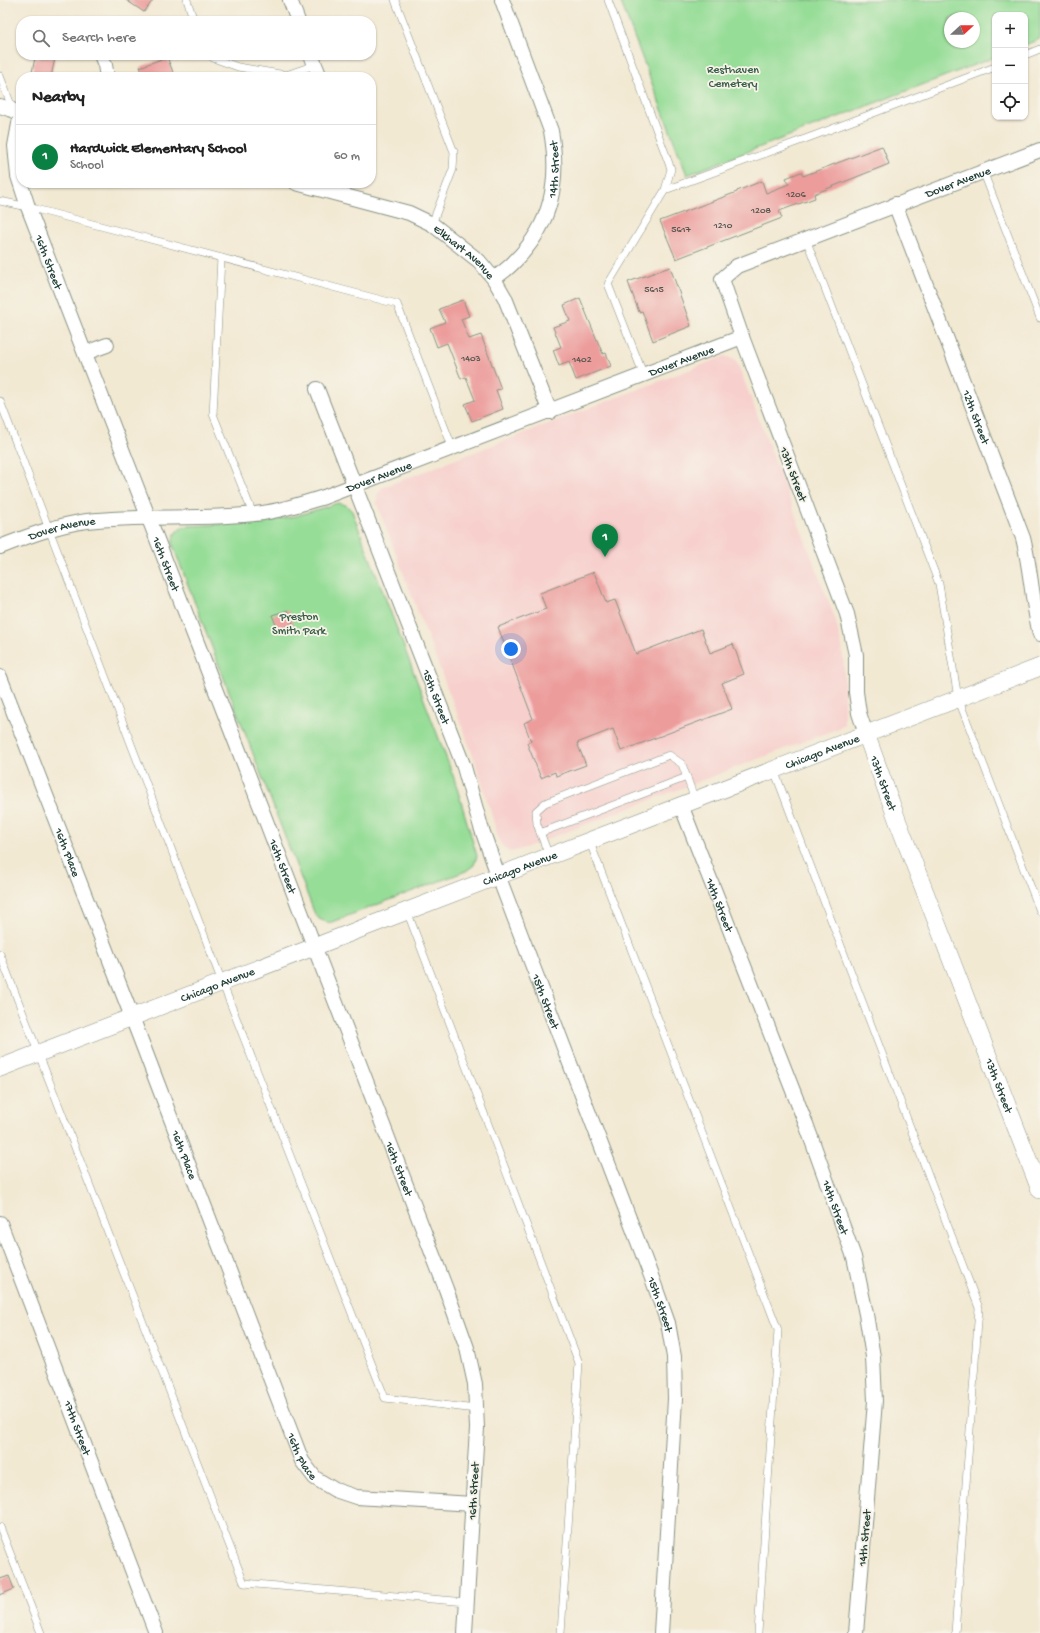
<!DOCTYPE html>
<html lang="en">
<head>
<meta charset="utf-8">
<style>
  :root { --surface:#fff; --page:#f6f6f6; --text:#222; --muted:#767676; --line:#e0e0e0; --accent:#0b8043 }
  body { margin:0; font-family:"Gochi Hand",sans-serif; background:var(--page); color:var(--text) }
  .controls { position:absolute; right:12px; top:12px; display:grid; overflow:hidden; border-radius:8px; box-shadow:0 1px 3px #0004 }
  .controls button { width:36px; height:36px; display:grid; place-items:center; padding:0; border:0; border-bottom:1px solid var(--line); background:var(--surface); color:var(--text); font:20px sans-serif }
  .compass { position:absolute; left:944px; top:12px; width:36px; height:36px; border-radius:50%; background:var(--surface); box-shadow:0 1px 3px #0004; rotate:69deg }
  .you { position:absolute; left:511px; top:649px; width:14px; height:14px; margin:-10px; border:3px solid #fff; border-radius:50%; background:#1a73e8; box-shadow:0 0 0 6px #1a73e833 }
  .badge { display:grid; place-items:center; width:26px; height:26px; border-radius:50%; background:var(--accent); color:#fff; font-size:13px; font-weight:700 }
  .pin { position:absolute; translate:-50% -33px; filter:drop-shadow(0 1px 2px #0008) }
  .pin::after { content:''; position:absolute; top:21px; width:14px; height:12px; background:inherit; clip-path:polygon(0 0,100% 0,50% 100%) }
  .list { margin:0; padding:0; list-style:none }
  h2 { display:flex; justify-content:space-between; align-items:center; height:52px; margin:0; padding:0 16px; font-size:17px }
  h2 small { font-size:13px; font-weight:400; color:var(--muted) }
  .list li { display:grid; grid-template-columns:26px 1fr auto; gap:12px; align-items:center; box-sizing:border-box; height:64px; padding:0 16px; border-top:1px solid var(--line) }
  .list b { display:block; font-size:15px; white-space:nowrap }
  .list p { margin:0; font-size:13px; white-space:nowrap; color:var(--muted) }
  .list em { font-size:13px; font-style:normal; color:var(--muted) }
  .icon { flex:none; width:22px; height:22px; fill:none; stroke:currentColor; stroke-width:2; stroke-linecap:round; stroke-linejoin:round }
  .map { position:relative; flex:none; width:1040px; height:1633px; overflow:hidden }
  .search { position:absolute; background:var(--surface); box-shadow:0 1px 3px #0004; left:16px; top:16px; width:360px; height:44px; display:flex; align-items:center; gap:10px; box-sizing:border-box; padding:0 14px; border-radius:16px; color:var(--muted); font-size:15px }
  .panel { position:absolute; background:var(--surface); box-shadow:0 1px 3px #0004; left:16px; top:72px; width:360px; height:116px; border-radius:16px }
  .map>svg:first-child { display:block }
</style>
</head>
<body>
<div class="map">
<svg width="1040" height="1633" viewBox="0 0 1040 1633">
  <rect width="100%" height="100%" fill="#f7f3e8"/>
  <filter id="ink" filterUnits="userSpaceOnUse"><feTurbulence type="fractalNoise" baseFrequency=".025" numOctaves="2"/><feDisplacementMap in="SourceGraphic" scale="8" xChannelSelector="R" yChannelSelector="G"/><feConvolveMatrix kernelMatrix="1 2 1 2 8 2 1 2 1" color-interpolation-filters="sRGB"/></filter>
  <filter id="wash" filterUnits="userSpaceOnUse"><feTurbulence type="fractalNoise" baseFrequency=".012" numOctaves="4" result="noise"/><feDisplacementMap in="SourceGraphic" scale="16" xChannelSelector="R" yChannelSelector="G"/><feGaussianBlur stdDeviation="0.9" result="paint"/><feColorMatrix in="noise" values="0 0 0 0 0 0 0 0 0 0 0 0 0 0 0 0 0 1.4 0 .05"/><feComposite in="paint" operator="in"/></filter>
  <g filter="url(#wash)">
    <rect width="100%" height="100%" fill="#f2e9d3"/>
    <path fill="#f7d0cd" d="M725,356L735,360L739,367L836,621L842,647L844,666V724L837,729L519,850L512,852L508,851L503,847L500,842L474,758L379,510L377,503V494L382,488L386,486Z"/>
    <g fill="#96dd97" stroke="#5a8d66" fill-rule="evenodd">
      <path d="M620,0H1040V39L1025,45V15H995V57L687,175ZM950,18H974V42H950Z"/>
      <path d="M338,503L346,505L352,511L454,778L477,856L474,865L466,871L329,923L319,919L314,912L173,546C172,535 176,529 187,526L262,522L296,516Z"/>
    </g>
    <g id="blocks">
      <g fill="#ec9c9b">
        <path d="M126,0H153L144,12Z"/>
        <path d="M41,55L55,58L51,77H31L35,58L40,59Z"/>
        <path d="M167,57L175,77H144L140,67Z"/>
        <path d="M882,146L889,164L814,194L815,198L779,211L782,218L676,259L660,221L737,192V191L762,181L766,193L789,184L786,178L801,172L803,176Z"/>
        <path d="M670,267L691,326L653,341L642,311L639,312L628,282Z"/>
        <path d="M580,298L599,345L603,354L606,353L611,366L576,380L569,362L559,366L553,350L561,347L553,327L570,321L564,305Z"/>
        <path d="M463,300L469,316L461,319L469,339L481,335L501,389L496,390L503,409L472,421L465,404L475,400L466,377L461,379L447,343L437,347L430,328L445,322L439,309Z"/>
        <path d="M594,572L606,603L615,600L636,654L701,629L710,653L733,644L744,674L722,683L732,709L621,751L613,729L577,743L586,765L556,776L555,772L541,778L527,743L531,741L524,723L533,719L498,627L546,609L540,593Z"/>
        <path d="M288,610L293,624L278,630L272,615Z"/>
        <path d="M9,1576L14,1589L0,1595V1579Z"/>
      </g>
    </g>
  </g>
  <g filter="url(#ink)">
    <use href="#blocks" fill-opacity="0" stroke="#889384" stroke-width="1"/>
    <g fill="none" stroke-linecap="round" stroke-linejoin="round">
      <defs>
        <g id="service">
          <path d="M187,0L194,21"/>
          <path d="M395,0L454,152L453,169L432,224"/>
          <path d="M608,0L671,169L665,190L608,284L644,376"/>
          <path d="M210,55L213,58L238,67L286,75L315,65"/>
          <path d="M1025,55L1040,49"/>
          <path d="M0,76L13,110"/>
          <path d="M983,171L1040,318"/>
          <path d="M665,190L813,136L995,67"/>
          <path d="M0,201L28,207L397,304L453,449"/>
          <path d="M806,239L939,584L958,698L1040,911"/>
          <path d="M221,258L213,414L253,514"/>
          <path d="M0,401L222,982L385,1398L476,1409"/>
          <path d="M774,770L979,1308L955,1633"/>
          <path d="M540,833L687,777"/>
          <path d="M589,840L778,1330L758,1633"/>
          <path d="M549,856L537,824L536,811L545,803L669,755L682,764L695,800"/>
          <path d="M407,911L579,1363L561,1633"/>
          <path d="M0,954L244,1583L467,1602"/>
          <path d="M0,1527L41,1633"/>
        </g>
        <g id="minor">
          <path d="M290,0L298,21"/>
          <path d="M101,55L105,65L107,77"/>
          <path d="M311,55L320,77"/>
          <path d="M0,106L21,113"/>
          <path id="s1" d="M21,113L15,146L18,176L28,207L236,743L446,1289L467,1348L475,1384L477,1428L465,1633"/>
          <path id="s2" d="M296,183L409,213L432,224L479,261L494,279L505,298L550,412"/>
          <path id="s3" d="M895,204L1023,538C1031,570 1032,602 1040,634"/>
          <path id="s4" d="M494,279C501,273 509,268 515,261C552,224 560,181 551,131L502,0"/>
          <path d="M85,353L107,345"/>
          <path id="s5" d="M317,389L464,767L481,827L498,875L653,1281L668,1323L674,1357L675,1399L661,1633"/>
          <path id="s6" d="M0,547C28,536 57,525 87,521C145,514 204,521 263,513C283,510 304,503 324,497L742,337"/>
          <path id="s7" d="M0,677L132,1017L302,1461L315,1478L335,1490L356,1497L473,1504"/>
          <path id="s8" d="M866,734L859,713L856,692V655L847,614L742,337L722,279L737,266L1040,150"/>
          <path id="s9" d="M681,805L806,1124L854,1257L866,1314L873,1357L875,1401L856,1633"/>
          <path id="s10" d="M0,1223L156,1633"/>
        </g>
        <g id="tertiary">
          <path id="s11" d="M866,734L898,822L1040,1190"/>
          <path id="s12" d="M0,1068L1040,667"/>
        </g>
      </defs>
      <use href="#service" stroke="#889384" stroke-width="8"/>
      <use href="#minor" stroke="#889384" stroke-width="16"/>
      <use href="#tertiary" stroke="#889384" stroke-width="18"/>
      <use href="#service" stroke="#fff" stroke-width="7"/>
      <use href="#minor" stroke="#fff" stroke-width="14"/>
      <use href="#tertiary" stroke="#fff" stroke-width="17"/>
    </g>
  </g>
  <g text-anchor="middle" stroke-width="3.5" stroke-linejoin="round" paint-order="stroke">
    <g font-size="10" fill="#52554e">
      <text x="796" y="197">1206</text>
      <text x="761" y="213">1208</text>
      <text x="723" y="228">1210</text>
      <text x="681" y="232">5617</text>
      <text x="654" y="292">5615</text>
      <text x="471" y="361">1403</text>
      <text x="582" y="362">1402</text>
    </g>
    <g font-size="12" fill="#375d48" stroke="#f7f3e8">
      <text x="733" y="73">Resthaven<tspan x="733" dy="14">Cemetery</tspan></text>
      <text x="299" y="620">Preston<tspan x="299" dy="14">Smith Park</tspan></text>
    </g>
    <g font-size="12" fill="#1f3d34" stroke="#f7f3e8">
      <text dy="4" stroke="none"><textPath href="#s4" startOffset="130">14th Street</textPath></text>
      <text dy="4" stroke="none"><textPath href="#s8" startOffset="736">Dover Avenue</textPath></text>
      <text dy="4" stroke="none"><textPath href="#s2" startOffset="185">Elkhart Avenue</textPath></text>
      <text dy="4" stroke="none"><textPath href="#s1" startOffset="155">16th Street</textPath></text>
      <text dy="4" stroke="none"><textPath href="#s6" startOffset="713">Dover Avenue</textPath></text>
      <text dy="4" stroke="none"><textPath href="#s3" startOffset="228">12th Street</textPath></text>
      <text transform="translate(794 474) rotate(69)" y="4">13th Street</text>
      <text dy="4" stroke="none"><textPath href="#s6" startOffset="389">Dover Avenue</textPath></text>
      <text dy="4" stroke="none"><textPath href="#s6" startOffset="65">Dover Avenue</textPath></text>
      <text dy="4" stroke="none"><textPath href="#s1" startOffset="479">16th Street</textPath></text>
      <text dy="4" stroke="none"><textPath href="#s5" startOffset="330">15th Street</textPath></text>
      <text dy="4" stroke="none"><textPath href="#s12" startOffset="881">Chicago Avenue</textPath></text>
      <text dy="4" stroke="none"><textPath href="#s11" startOffset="52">13th Street</textPath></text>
      <text dy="4" stroke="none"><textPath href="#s7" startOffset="188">16th Place</textPath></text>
      <text dy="4" stroke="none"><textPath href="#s1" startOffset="803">16th Street</textPath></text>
      <text dy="4" stroke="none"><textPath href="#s12" startOffset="557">Chicago Avenue</textPath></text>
      <text dy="4" stroke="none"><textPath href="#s9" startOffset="107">14th Street</textPath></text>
      <text dy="4" stroke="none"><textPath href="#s12" startOffset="233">Chicago Avenue</textPath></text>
      <text dy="4" stroke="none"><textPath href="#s5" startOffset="654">15th Street</textPath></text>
      <text dy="4" stroke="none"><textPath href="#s11" startOffset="376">13th Street</textPath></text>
      <text dy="4" stroke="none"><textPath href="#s7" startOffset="512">16th Place</textPath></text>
      <text dy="4" stroke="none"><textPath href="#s1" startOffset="1127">16th Street</textPath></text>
      <text dy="4" stroke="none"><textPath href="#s9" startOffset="431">14th Street</textPath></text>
      <text dy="4" stroke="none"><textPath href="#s5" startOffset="978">15th Street</textPath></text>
      <text dy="4" stroke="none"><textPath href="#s10" startOffset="219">17th Street</textPath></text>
      <text dy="4" stroke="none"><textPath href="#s7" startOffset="836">16th Place</textPath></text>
      <text transform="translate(473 1491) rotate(-87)" y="4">16th Street</text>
      <text transform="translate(864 1538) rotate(-85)" y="4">14th Street</text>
    </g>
  </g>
</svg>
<div class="controls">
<button>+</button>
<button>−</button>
<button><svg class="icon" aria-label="locate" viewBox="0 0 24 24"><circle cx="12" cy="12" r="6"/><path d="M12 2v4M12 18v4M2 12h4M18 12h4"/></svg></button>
</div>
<svg class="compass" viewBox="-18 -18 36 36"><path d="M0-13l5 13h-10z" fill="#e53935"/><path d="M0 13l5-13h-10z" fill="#767676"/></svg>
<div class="you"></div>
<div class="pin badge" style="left:605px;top:557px">1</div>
<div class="search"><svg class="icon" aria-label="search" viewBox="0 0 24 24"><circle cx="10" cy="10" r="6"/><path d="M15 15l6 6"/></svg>Search here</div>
<section class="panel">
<h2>Nearby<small></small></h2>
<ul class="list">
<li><span class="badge">1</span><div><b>Hardwick Elementary School</b><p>School</p></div><em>60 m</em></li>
</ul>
</section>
</div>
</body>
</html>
